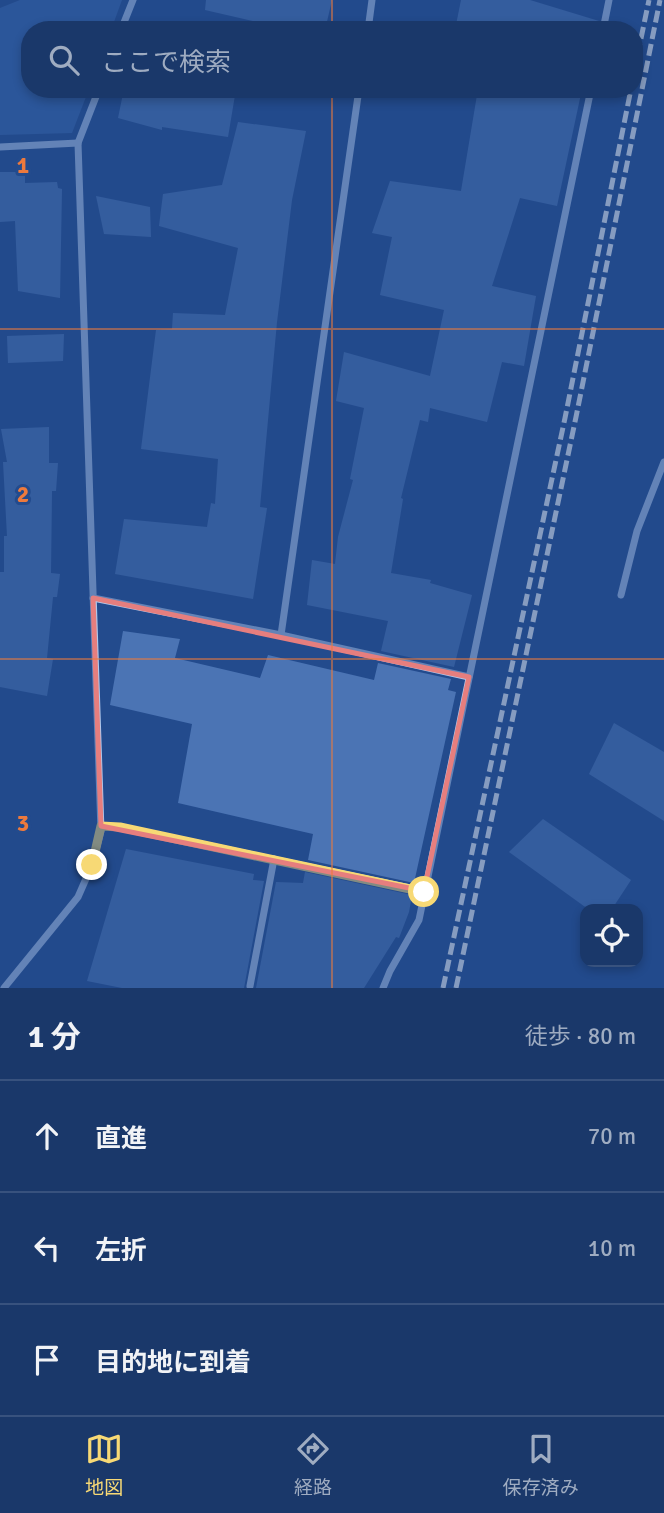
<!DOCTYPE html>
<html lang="ja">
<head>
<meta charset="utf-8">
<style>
  :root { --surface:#1a386a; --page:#233f70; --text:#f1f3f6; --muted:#9facc1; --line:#38527e; --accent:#f7d975 }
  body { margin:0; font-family:Signika,"Noto Sans JP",sans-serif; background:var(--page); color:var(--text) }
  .controls { position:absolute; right:21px; bottom:21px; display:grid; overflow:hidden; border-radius:14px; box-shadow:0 4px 10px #0003 }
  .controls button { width:63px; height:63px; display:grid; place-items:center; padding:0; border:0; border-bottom:2px solid var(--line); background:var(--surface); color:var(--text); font:35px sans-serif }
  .stop { position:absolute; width:21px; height:21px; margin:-16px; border:5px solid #f7d975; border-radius:50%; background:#fff }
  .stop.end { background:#f7d975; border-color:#fff; box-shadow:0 2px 7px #0008 }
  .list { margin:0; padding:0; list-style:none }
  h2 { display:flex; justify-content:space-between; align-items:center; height:91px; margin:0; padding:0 28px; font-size:30px }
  h2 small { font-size:23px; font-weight:400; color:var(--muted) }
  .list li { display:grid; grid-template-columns:46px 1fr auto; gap:21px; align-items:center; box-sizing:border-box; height:112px; padding:0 28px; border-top:2px solid var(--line) }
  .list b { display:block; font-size:26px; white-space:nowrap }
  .list em { font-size:23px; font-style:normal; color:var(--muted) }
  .icon { flex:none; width:38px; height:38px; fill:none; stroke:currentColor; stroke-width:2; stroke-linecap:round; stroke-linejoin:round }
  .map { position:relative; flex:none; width:664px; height:988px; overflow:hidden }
  .search { position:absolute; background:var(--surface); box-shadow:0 4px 10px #0003; left:21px; right:21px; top:21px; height:77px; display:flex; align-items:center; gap:18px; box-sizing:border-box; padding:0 24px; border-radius:28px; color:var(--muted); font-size:26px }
  .sheet { height:427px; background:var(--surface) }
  nav { display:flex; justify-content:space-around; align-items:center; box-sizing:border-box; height:98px; border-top:2px solid var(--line); background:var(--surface); font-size:19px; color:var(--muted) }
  nav a { display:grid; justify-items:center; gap:4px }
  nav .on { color:var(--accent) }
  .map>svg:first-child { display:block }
</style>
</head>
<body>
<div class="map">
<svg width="664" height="988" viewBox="0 0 664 988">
  <rect width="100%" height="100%" fill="#234b8d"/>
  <path fill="#3764aa" d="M20,0H122L111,30H30V89H89L72,133L0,135V8Z"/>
  <g fill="#4b74b4">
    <path d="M206,0H332L325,30H292L205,10Z"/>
    <path d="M461,0H530L599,21L597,30H455Z"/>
    <path d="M124,89H236L228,137L162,127V130L118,118Z"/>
    <path d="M478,89H582L557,206L520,198L492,286L536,296L524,366L502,362L487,422L430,408L428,422L420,420L401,498L403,499L391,573L431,580L430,583L472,595L454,667L381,651L388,621L307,605L312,560L335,564L338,537L353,480L350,479L364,408L336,401L344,352L430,376L444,310L380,295L392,237L372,233L390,181L461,191Z"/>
    <path d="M238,122L306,131L292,200L277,322L260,507L267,508L253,599L115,574L124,519L207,527L211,503L215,504L218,459L141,449L156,330L172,329L173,313L225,315L238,248L159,226L163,194L222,185Z"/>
    <path d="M0,172H25V183L57,182L58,188L62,189L60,298L18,291L15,221L0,222Z"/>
    <path d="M96,196L150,207L151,237L104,234Z"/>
    <path d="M64,334L63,361L8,363L7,336Z"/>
    <path d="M49,427V463H58L56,491H52L51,573L60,574L57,597H53L47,658L53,659L47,696L0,687V572H4V536H7L3,462H7L1,429Z"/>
    <path d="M123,631L180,639L175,658L260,678L268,655L374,680L378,663L451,679L448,690L456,692L414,883L308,860L313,834L178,803L192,724L110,705Z"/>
    <path d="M614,723L664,752V821L589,774Z"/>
    <path d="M543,819L631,880L612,909H588L509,852Z"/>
    <path d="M126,849L254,874L253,880L264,881L244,988H122L87,981Z"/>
    <path d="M305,872L412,895L409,912L399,938L396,937L364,988H256L276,882L303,883Z"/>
  </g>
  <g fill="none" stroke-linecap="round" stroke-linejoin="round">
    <g stroke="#b2c8eb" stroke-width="7">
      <path d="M121,30L133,0"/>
      <path d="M368,30L372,0"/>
      <path d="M603,30L609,0"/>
      <path d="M0,147L78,143"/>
      <path d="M621,595L637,531L664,462"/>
      <path d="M93,598L281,635L469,677"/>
      <path d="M281,635L359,89"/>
      <path d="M101,826L120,827L424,891"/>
      <path d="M250,986L274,859"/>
      <path d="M4,988L78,897L92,865L101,831L78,143L99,89"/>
      <path d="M383,988L390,971L419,920L591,89"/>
    </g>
    <g stroke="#fff" stroke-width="5" stroke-dasharray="12 5" stroke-linecap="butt">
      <path d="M634,72L649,0"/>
      <path d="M443,988L565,418L631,89"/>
      <path d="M456,988L576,417L660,0"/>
    </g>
  </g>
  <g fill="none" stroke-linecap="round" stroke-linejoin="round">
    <path stroke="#f7d975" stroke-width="9" d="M92,865L101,826L120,827L424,892"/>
  </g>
  <path d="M0 0H664V988H0ZM93,598L469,677L424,891L101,826Z" fill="#234b8d" fill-opacity=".55" fill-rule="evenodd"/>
  <path fill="none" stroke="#e67e7e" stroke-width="5" stroke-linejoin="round" d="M93,598L469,677L424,891L101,826Z"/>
  <path fill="none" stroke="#ed7a3d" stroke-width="2" stroke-opacity="0.55" d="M332,0V30M332,89V988M0,329H664M0,659H664"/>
  <g font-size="23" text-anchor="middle" font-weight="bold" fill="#ed7a3d" stroke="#234b8d" stroke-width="6" stroke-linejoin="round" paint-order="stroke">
    <text x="23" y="173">1</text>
    <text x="23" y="502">2</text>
    <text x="23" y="831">3</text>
  </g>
</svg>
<div class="controls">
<button><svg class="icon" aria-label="locate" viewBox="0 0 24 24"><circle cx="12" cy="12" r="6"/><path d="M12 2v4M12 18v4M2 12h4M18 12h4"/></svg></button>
</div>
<div class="stop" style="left:424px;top:892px"></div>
<div class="stop end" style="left:92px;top:865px"></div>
<div class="search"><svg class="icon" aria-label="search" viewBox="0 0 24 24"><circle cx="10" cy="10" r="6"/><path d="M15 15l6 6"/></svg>ここで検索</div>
</div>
<section class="sheet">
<h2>1 分<small>徒歩 · 80 m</small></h2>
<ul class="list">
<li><svg class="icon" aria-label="ahead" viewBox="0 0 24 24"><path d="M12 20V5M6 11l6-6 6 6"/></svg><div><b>直進</b></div><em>70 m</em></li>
<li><svg class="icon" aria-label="left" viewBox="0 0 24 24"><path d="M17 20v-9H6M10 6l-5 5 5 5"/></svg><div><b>左折</b></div><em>10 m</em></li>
<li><svg class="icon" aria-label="arrive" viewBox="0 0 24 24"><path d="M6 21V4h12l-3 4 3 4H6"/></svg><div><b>目的地に到着</b></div></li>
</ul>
</section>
<nav>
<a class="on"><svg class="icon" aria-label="map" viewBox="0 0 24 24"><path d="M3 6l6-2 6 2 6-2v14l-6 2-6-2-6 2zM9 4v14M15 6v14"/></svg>地図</a>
<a><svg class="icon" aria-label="directions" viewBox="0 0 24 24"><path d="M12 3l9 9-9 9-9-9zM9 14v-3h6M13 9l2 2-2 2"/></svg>経路</a>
<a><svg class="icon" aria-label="saved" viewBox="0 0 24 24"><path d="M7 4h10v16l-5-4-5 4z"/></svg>保存済み</a>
</nav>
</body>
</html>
